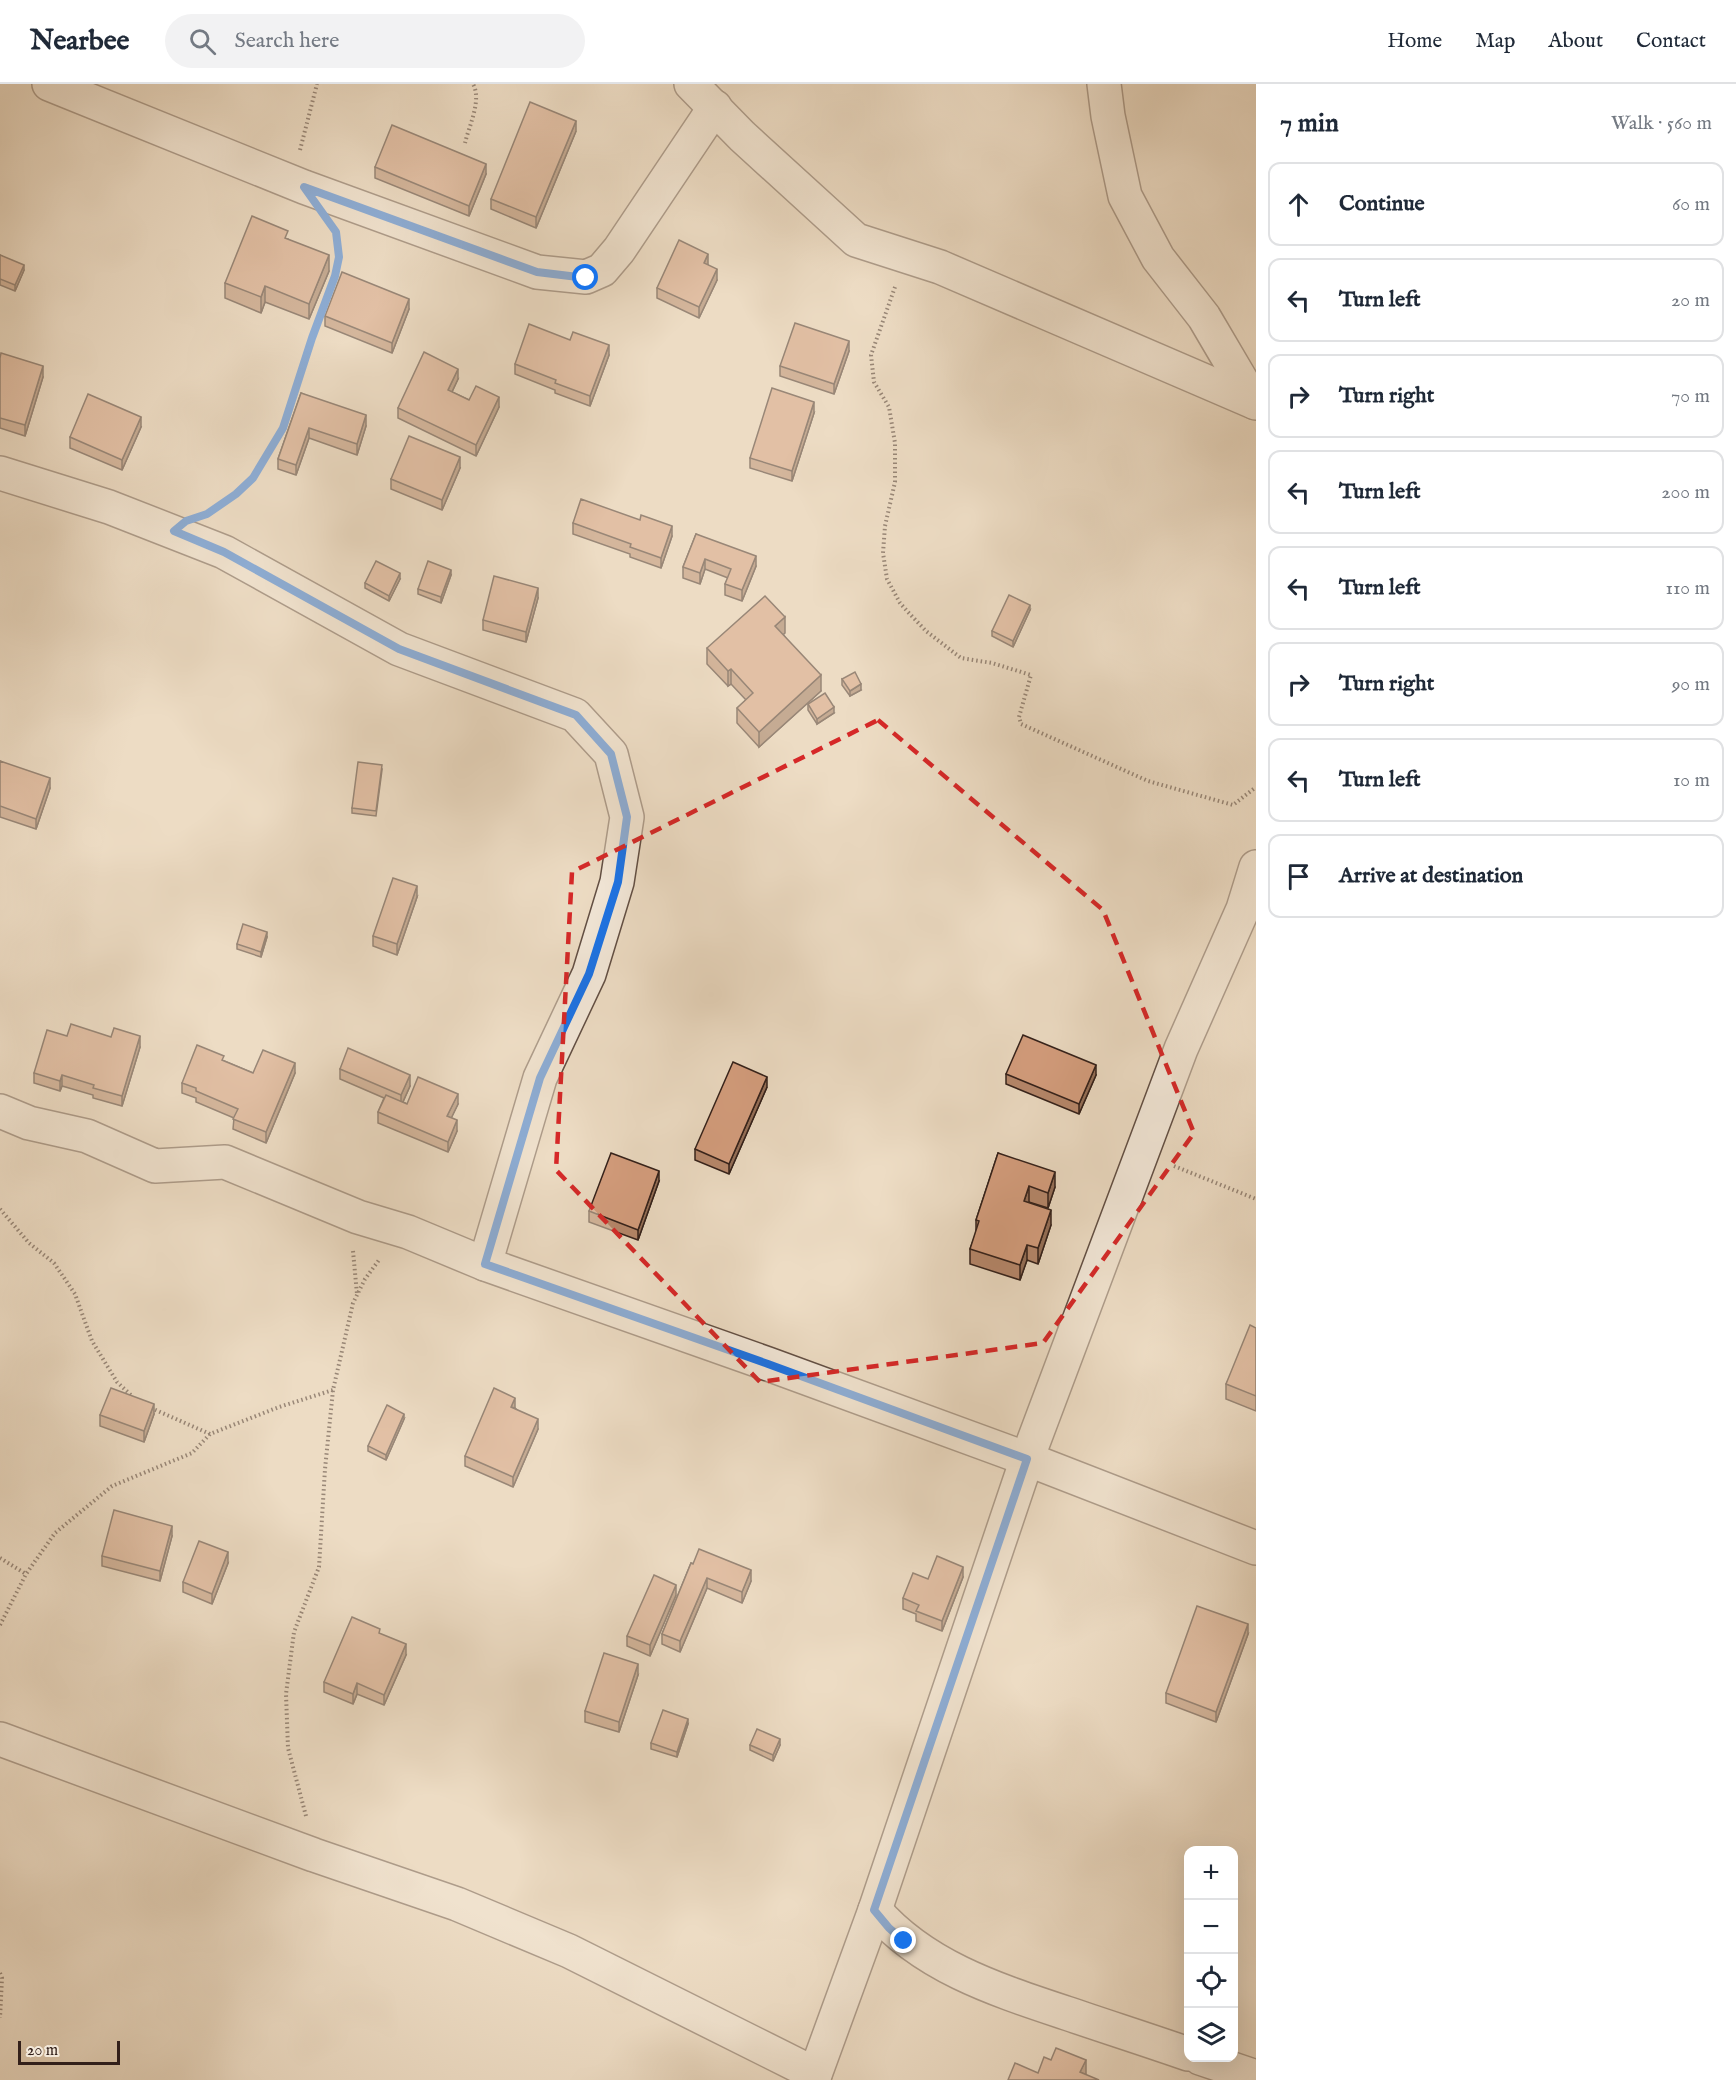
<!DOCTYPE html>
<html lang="en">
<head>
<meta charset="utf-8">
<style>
  :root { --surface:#fff; --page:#f2f2f3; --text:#1f2937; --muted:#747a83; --line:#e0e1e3 }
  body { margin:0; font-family:"IM FELL English",serif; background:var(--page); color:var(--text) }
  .controls { position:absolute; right:18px; bottom:18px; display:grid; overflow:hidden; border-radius:12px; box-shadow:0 6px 24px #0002 }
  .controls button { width:54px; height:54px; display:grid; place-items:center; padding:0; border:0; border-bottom:2px solid var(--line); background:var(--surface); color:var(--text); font:30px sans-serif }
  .scale { position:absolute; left:18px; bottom:15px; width:102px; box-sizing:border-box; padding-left:6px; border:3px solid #33201a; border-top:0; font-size:16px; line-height:21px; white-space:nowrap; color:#33201a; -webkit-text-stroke:4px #f3e8d9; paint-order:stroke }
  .stop { position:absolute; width:18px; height:18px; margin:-14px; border:4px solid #1a73e8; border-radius:50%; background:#fff }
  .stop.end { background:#1a73e8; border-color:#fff; box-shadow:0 2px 6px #0008 }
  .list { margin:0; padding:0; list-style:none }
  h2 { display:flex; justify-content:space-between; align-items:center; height:78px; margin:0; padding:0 24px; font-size:26px }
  h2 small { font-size:20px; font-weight:400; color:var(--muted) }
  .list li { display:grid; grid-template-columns:39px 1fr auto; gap:18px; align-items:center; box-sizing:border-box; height:84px; margin:0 12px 12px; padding:0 12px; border:2px solid var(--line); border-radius:12px }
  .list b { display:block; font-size:22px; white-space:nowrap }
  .list em { font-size:20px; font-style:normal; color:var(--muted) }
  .icon { flex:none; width:33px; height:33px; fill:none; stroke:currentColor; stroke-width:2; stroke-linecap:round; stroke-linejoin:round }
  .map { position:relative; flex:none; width:1256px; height:1996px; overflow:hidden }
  header { display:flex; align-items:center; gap:36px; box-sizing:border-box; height:84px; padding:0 30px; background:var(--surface); border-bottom:2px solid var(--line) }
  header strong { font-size:28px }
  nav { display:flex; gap:33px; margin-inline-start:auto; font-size:21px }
  .search { width:420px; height:54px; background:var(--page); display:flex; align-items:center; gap:15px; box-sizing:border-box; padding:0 21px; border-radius:33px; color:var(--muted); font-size:22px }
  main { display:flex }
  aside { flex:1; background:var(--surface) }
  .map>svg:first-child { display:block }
</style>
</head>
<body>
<header>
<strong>Nearbee</strong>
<div class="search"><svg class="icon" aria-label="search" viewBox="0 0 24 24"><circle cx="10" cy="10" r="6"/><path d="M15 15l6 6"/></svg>Search here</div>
<nav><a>Home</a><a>Map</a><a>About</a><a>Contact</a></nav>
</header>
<main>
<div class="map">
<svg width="1256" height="1996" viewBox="0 0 1256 1996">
  <rect width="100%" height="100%" fill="#eddcc4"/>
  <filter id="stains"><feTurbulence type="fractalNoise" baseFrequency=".00333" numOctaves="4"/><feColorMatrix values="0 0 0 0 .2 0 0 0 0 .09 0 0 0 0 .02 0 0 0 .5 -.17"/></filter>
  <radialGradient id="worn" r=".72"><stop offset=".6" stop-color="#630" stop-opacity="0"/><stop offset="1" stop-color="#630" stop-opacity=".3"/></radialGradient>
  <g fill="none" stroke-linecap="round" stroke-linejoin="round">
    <defs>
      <g id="minor">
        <path d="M49,0L304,103L537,188L586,193L602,186L619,166L715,23"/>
        <path d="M691,0L742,52L856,156L940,183L1256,319"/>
        <path d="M1104,0L1108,32L1125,112L1158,174L1204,233L1254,318"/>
        <path d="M0,389L109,423L224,468L399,565L575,631L611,670L627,733L617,798L589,890L540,994L485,1180"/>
        <path d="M0,1027L29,1039L87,1052L155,1082L225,1078L358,1133L408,1148L485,1180L768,1280L1027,1375L1256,1464"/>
        <path d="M0,1655L314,1771L457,1820L569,1867L815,1990"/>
        <path d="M875,1826C924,1883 997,1906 1066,1929C1107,1943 1148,1956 1188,1970"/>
        <path d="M1200,1974L1256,1993"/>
        <path d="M813,1996L875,1826L1027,1375L1181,965L1243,825L1256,783"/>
      </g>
    </defs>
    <use href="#minor" stroke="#624f44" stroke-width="36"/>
    <g stroke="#33201a" stroke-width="4" stroke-dasharray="1.5 3" stroke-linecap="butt">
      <path d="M465,59C469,42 482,16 473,0"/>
      <path d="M300,66L317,0"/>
      <path d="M895,203L871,271L874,298L889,323L895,359V398L885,442L883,469L887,495L900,519L908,528L926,547L961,574L992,579L1031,591L1019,633L1021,640L1148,697L1233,721L1256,703"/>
      <path d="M211,428L236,410L253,394L283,344L312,254L335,192L339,173L336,150"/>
      <path d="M1174,1082L1256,1115"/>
      <path d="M0,1125L29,1159L54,1179L75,1210L92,1257L117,1298L132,1312"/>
      <path d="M353,1167L357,1210"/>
      <path d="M151,1324L210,1350"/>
      <path d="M0,1474L26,1490"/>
      <path d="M0,1541L26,1490L55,1449L112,1402L192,1369L210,1350L279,1323L333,1306"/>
      <path d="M306,1732L288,1664L286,1610L294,1548L319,1483L325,1385L333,1306L353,1219L365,1195L379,1176"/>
      <path d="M0,1889L2,1894L0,1934"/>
    </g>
    <use href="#minor" stroke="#f3e8d9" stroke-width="33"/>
  </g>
  <g fill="#b7886c" stroke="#33201a" stroke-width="1.5">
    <path d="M576,47L536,144L491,125V115Z"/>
    <path d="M375,83L486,90L469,132L375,94Z"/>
    <path d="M288,155L329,187L309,235L265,218L261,229L225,214V199Z"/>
    <path d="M0,171L24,186L15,207L0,201Z"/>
    <path d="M708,181L717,196L699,234L657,214V204Z"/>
    <path d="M409,225L392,269L325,242V232Z"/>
    <path d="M849,267L834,310L780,292V282Z"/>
    <path d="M609,271L590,322L555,309V306L515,290V280Z"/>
    <path d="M0,274L43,293L25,352L0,344Z"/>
    <path d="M458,295L452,308L469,316L499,323L476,372L398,334V324Z"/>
    <path d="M301,309L366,342L357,371L309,354L296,391L278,385V375Z"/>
    <path d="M814,329L792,397L750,384V374Z"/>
    <path d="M141,343L122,386L70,364V353Z"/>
    <path d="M460,384L442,426L391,405V395Z"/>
    <path d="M573,439L672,452L661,484L630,473V470L573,450Z"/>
    <path d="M696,450L756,482L742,517L725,511V500L728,494L705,485L700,500L683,494V483Z"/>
    <path d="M451,491L441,519L418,510V505Z"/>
    <path d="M400,495L389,517L365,504V499Z"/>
    <path d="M538,514L526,558L483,546V536Z"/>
    <path d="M1030,526L1013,563L992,552V547Z"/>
    <path d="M785,549L783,550L821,607L759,663L737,639V624L746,616L731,600L728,602L707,580V564Z"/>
    <path d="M842,595L861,606L850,612L842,601Z"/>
    <path d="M808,620L834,629L817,640L808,626Z"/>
    <path d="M0,677L50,704L36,745L0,733Z"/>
    <path d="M382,686L376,732L352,729V724Z"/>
    <path d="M417,813L397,871L373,862V852Z"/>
    <path d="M267,853L261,873L237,865V860Z"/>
    <path d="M67,952L140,963L122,1022L93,1014V1011L62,1002L60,1007L34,999V989Z"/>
    <path d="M224,977L253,989H295L266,1059L233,1045L234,1034L196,1018V1014L182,1009V999Z"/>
    <path d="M340,985L410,1002L403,1018L407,1020H458L451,1034L457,1047L448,1068L378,1039V1028L384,1014L340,995Z"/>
    <path d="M1006,990L1096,991L1079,1030L1006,1000Z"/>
    <path d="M767,1003L729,1090L695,1076V1065Z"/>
    <path d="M998,1069L1055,1103L1048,1124L1029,1118V1119L1051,1141L1038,1180L1027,1176L1020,1196L970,1180V1165L976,1149V1136Z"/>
    <path d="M659,1097L638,1156L589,1138V1127Z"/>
    <path d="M1256,1244V1327L1226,1315V1300Z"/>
    <path d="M515,1324L538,1345L513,1403L465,1382V1372Z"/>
    <path d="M154,1330L144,1358L100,1342V1331Z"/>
    <path d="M404,1335L386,1376L368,1367V1362Z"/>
    <path d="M172,1452L160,1497L102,1482V1472Z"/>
    <path d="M228,1479L212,1520L183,1508V1498Z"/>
    <path d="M691,1479L751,1497L742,1519L707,1504L680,1568L662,1560V1550Z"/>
    <path d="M963,1493L942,1547L916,1537V1530L903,1525V1514L928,1495Z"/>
    <path d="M676,1511L650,1572L627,1562V1552Z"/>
    <path d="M1248,1550L1216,1638L1166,1619V1609Z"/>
    <path d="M406,1571L384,1621L357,1610L353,1620L324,1608V1598Z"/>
    <path d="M638,1591L619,1648L585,1638V1627Z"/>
    <path d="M688,1640L677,1673L651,1665V1659Z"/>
    <path d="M750,1661H780L773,1677L750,1666Z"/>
  </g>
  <g fill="#956f58" stroke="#33201a" stroke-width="1.5">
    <path d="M576,37V47L536,144V133Z"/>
    <path d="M486,80V90L469,132V122Z"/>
    <path d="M708,170V180L704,190V179Z"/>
    <path d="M329,171V187L309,235V220Z"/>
    <path d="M24,181V186L15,207V201Z"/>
    <path d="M717,185V196L699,234V223Z"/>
    <path d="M265,202V218L261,229V213Z"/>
    <path d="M409,215V225L392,269V259Z"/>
    <path d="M849,257V267L834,310V300Z"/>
    <path d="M609,261V271L590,322V312Z"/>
    <path d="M43,282V293L25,352V341Z"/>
    <path d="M458,285V295L448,316V306Z"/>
    <path d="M499,313V323L476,372V361Z"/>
    <path d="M814,318V329L792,397V387Z"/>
    <path d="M366,331V342L357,371V360Z"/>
    <path d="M141,333V343L122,386V376Z"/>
    <path d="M309,344V354L296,391V381Z"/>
    <path d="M460,373V384L442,426V416Z"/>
    <path d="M672,442V452L661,484V474Z"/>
    <path d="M756,472V482L742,517V506Z"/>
    <path d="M705,475V485L700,500V489Z"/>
    <path d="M451,486V491L441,519V513Z"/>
    <path d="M400,489V495L389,517V512Z"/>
    <path d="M538,504V514L526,558V548Z"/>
    <path d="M1030,521V526L1013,563V557Z"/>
    <path d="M785,533V549L775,557V542Z"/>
    <path d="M731,585V600L728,602V587Z"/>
    <path d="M821,591V607L759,663V648Z"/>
    <path d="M861,600V606L850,612V607Z"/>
    <path d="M834,623V629L817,640V635Z"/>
    <path d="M50,694V704L36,745V735Z"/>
    <path d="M417,802V813L397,871V860Z"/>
    <path d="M267,848V853L261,873V868Z"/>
    <path d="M140,952V963L122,1022V1012Z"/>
    <path d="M295,979V989L266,1059V1048Z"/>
    <path d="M1096,981V991L1079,1030V1020Z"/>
    <path d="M62,991V1002L60,1007V997Z"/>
    <path d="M410,991V1002L401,1022V1011Z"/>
    <path d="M767,993V1003L729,1090V1080Z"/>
    <path d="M458,1010V1020L447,1043V1032Z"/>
    <path d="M457,1036V1047L448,1068V1058Z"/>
    <path d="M659,1087V1097L638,1156V1146Z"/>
    <path d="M1055,1088V1103L1048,1124V1109Z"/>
    <path d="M1029,1102V1118L1024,1132V1117Z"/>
    <path d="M1051,1126V1141L1038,1180V1164Z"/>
    <path d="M1027,1161V1176L1020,1196V1181Z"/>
    <path d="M515,1314V1324L511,1323Z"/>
    <path d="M154,1320V1330L144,1358V1347Z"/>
    <path d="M404,1330V1335L386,1376V1371Z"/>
    <path d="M538,1335V1345L513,1403V1393Z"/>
    <path d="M172,1442V1452L160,1497V1487Z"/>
    <path d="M228,1468V1479L212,1520V1510Z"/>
    <path d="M963,1483V1493L942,1547V1537Z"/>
    <path d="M751,1486V1497L742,1519V1508Z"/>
    <path d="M707,1494V1504L680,1568V1557Z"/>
    <path d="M676,1501V1511L650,1572V1561Z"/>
    <path d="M1248,1540V1550L1216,1638V1628Z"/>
    <path d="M406,1560V1571L384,1621V1611Z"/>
    <path d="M638,1580V1591L619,1648V1638Z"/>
    <path d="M357,1599V1610L353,1620V1610Z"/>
    <path d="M688,1635V1640L677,1673V1668Z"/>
    <path d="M780,1655V1661L773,1677V1671Z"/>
    <path d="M1086,1976V1991L1080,1988Z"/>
  </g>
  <g fill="#d59e7e" stroke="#33201a" stroke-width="1.5">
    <path d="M530,18L576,37L536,133L491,115Z"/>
    <path d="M392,41L486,80L469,122L375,83Z"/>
    <path d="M252,132L288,147L285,154L329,171L309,220L265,202L261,213L225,199Z"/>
    <path d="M679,156L708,170L704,179L717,185L699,223L657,204Z"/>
    <path d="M0,171L24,181L15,201L0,195Z"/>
    <path d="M342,188L409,215L392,259L325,232Z"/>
    <path d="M795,239L849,257L834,300L780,282Z"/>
    <path d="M529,240L570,256L573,248L609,261L590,312L555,299L556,296L515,280Z"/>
    <path d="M424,268L458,285L448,306L469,316L476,302L499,313L476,361L398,324Z"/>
    <path d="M1,269L43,282L25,341L0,334V274Z"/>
    <path d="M772,304L814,318L792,387L750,374Z"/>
    <path d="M301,309L366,331L357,360L309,344L296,381L278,375Z"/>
    <path d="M88,310L141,333L122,376L70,353Z"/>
    <path d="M409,352L460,373L442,416L391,395Z"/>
    <path d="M581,415L640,436L641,431L672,442L661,474L630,463L631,460L573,439Z"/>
    <path d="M696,450L756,472L742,506L725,500L731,485L705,475L700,489L683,483Z"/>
    <path d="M376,477L400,489L389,512L365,499Z"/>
    <path d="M428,477L451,486L441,513L418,505Z"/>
    <path d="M494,492L538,504L526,548L483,536Z"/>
    <path d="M1009,511L1030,521L1013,557L992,547Z"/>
    <path d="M765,512L785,533L775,542L821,591L759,648L737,624L753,609L731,585L728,587L707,564Z"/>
    <path d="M855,588L861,600L850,607L842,595Z"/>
    <path d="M825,609L834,623L817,635L808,620Z"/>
    <path d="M0,677L50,694L36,735L0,722Z"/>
    <path d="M358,678L382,681L376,727L352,724Z"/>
    <path d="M393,794L417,802L397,860L373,852Z"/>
    <path d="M243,840L267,848L261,868L237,860Z"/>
    <path d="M71,940L111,953L114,944L140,952L122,1012L93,1004L94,1001L62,991L60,997L34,989L47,946L67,952Z"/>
    <path d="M1023,951L1096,981L1079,1020L1006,990Z"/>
    <path d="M197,961L224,972L222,976L253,989L263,966L295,979L266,1048L233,1035L238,1025L196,1007V1004L182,999Z"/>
    <path d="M348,964L410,991L401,1011L340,985Z"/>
    <path d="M733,978L767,993L729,1080L695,1065Z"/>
    <path d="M418,993L458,1010L447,1032L457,1036L448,1058L378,1028L386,1011L407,1020Z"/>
    <path d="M611,1069L659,1087L638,1146L589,1127Z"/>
    <path d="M998,1069L1055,1088L1048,1109L1029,1102L1024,1117L1051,1126L1038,1164L1027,1161L1020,1181L970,1165L979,1137L976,1136Z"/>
    <path d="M1250,1241L1256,1244V1312L1226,1300Z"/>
    <path d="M111,1304L154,1320L144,1347L100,1331Z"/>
    <path d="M494,1304L515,1314L511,1323L538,1335L513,1393L465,1372Z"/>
    <path d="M387,1321L404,1330L386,1371L368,1362Z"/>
    <path d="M114,1426L172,1442L160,1487L102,1472Z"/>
    <path d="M199,1457L228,1468L212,1510L183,1498Z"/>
    <path d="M699,1465L751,1486L742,1508L707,1494L680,1557L662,1550L691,1479L693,1480Z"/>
    <path d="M937,1472L963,1483L942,1537L916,1527L919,1521L903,1514L913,1489L928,1495Z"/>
    <path d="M654,1491L676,1501L650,1561L627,1552Z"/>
    <path d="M1197,1522L1248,1540L1216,1628L1166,1609Z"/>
    <path d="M352,1533L380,1545L379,1549L406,1560L384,1611L357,1599L353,1610L324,1598Z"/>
    <path d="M604,1569L638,1580L619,1638L585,1627Z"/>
    <path d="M663,1626L688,1635L677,1668L651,1659Z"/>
    <path d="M757,1645L780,1655L773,1671L750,1661Z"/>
    <path d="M1056,1964L1086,1976L1080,1988L1099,1996H1008L1015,1979L1038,1989L1044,1973L1051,1976Z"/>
  </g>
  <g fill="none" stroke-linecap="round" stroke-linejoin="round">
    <path stroke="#1a73e8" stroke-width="8" d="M586,194L537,188L304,103L336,148L339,173L335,192L312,254L283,344L253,394L236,410L207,430L186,437L174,447L224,468L399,565L576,631L611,670L627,733L618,798L589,890L540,994L485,1180L768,1280L1027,1375L874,1826L889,1844L904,1857"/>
  </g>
  <path d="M0 0H1256V1996H0ZM878,636L1103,826L1194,1049L1043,1259L760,1298L556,1086L572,788Z" fill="#eddcc4" fill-opacity=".55" fill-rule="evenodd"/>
  <path fill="none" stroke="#d62828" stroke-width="4.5" stroke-dasharray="12 8" stroke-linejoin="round" d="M878,636L1103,826L1194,1049L1043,1259L760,1298L556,1086L572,788Z"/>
  <rect width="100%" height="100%" filter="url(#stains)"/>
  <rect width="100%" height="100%" fill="url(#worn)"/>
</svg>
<div class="controls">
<button>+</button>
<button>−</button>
<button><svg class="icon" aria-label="locate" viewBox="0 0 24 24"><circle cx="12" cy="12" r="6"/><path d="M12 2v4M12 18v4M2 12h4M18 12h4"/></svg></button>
<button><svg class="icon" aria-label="layers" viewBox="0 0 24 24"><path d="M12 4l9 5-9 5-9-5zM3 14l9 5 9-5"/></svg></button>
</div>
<div class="scale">20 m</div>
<div class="stop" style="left:586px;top:194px"></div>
<div class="stop end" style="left:904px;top:1857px"></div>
</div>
<aside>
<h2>7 min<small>Walk · 560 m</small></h2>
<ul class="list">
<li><svg class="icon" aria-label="ahead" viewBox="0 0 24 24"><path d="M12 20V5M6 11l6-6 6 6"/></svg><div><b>Continue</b></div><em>60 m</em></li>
<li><svg class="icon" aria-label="left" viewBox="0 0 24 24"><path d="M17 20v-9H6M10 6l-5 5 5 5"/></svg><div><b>Turn left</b></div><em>20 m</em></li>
<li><svg class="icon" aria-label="right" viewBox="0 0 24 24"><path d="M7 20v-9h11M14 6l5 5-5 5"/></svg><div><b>Turn right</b></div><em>70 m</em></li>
<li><svg class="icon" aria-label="left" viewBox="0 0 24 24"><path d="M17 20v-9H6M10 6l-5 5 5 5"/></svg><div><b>Turn left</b></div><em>200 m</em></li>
<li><svg class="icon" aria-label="left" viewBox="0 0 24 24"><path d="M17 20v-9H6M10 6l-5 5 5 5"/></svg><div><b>Turn left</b></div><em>110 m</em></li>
<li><svg class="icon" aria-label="right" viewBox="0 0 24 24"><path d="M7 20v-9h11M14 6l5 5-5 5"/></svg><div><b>Turn right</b></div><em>90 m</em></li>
<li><svg class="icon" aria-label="left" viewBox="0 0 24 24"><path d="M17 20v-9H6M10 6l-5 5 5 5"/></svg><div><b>Turn left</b></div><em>10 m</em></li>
<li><svg class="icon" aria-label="arrive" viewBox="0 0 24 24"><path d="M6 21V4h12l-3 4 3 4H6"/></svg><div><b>Arrive at destination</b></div></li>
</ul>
</aside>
</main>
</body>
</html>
